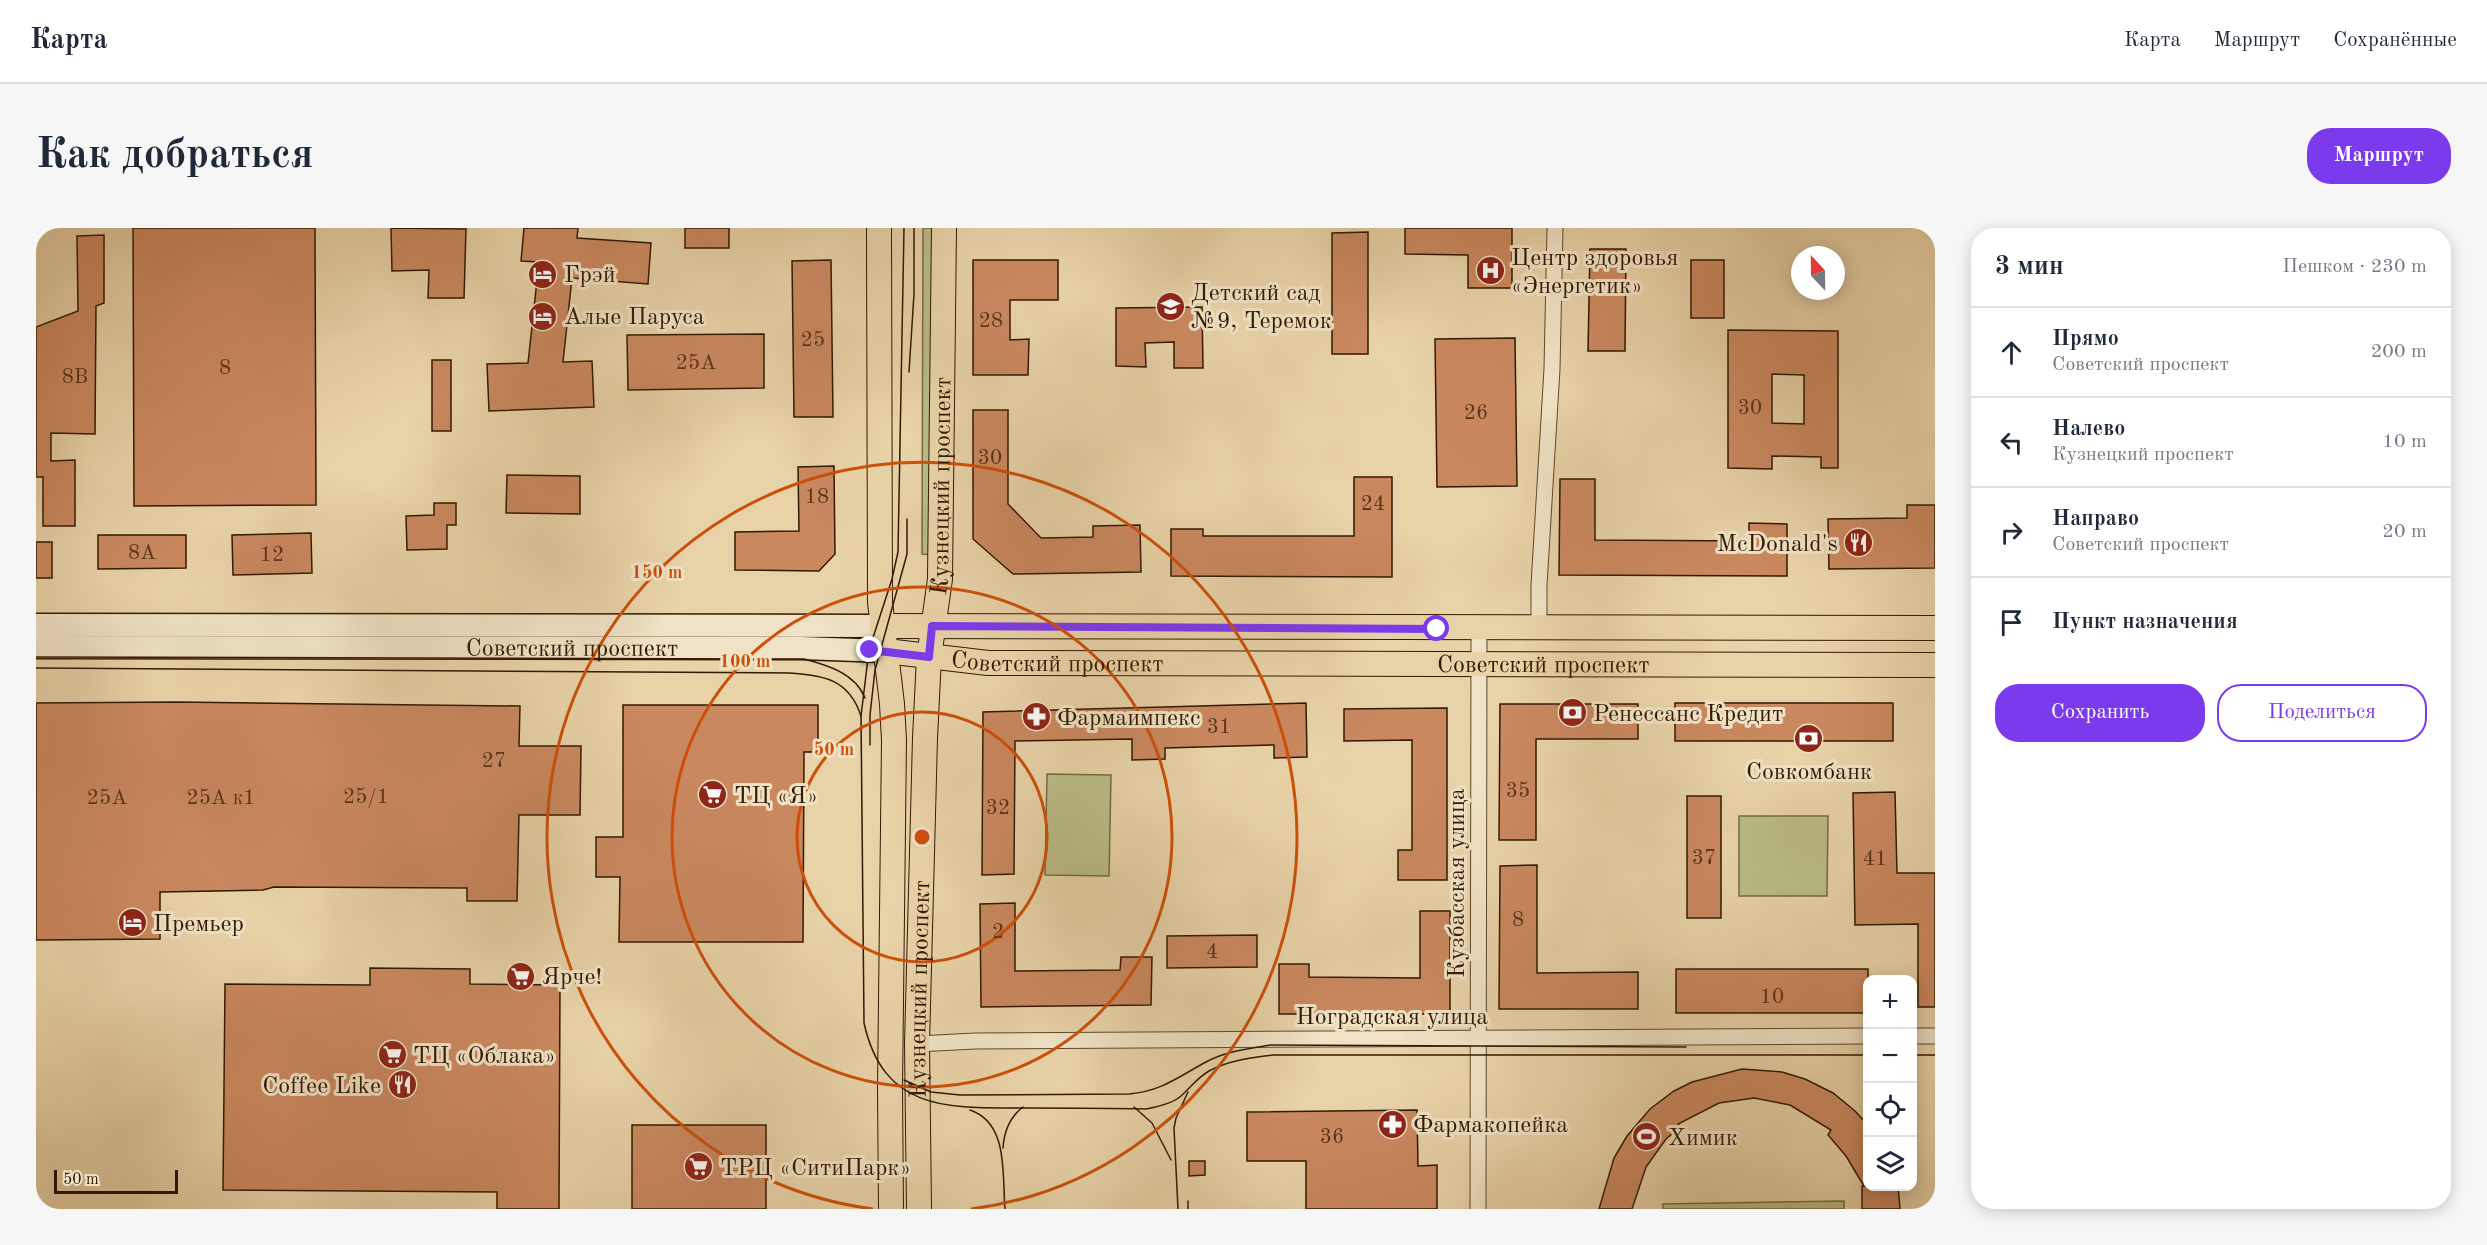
<!DOCTYPE html>
<html lang="ru">
<head>
<meta charset="utf-8">
<style>
  :root { --surface:#fff; --page:#f6f6f7; --text:#1f2937; --muted:#747a83; --line:#e0e1e3; --accent:#7c3aed }
  body { margin:0; font-family:"Old Standard TT",serif; background:var(--page); color:var(--text) }
  .controls { position:absolute; right:18px; bottom:18px; display:grid; overflow:hidden; border-radius:12px; box-shadow:0 3px 15px #0003 }
  .controls button { width:54px; height:54px; display:grid; place-items:center; padding:0; border:0; border-bottom:2px solid var(--line); background:var(--surface); color:var(--text); font:30px sans-serif }
  .compass { position:absolute; left:1755px; top:18px; width:54px; height:54px; border-radius:50%; background:var(--surface); box-shadow:0 3px 15px #0003; rotate:338deg }
  .scale { position:absolute; left:18px; bottom:15px; width:124px; box-sizing:border-box; padding-left:6px; border:3px solid #321900; border-top:0; font-size:16px; line-height:21px; white-space:nowrap; color:#321900; -webkit-text-stroke:4px #f0e2c6; paint-order:stroke }
  .stop { position:absolute; width:18px; height:18px; margin:-14px; border:4px solid #7c3aed; border-radius:50%; background:#fff }
  .stop.end { background:#7c3aed; border-color:#fff; box-shadow:0 2px 6px #0008 }
  .list { margin:0; padding:0; list-style:none }
  h2 { display:flex; justify-content:space-between; align-items:center; height:78px; margin:0; padding:0 24px; font-size:26px }
  h2 small { font-size:20px; font-weight:400; color:var(--muted) }
  .list li { display:grid; grid-template-columns:39px 1fr auto; gap:18px; align-items:center; box-sizing:border-box; height:90px; padding:0 24px; border-top:2px solid var(--line) }
  .list b { display:block; font-size:22px; white-space:nowrap }
  .list p { margin:0; font-size:20px; white-space:nowrap; color:var(--muted) }
  .list em { font-size:20px; font-style:normal; color:var(--muted) }
  .actions { display:flex; gap:12px; padding:18px 24px }
  .actions a { flex:1; padding:14px 0; border:2px solid var(--accent); border-radius:24px; text-align:center; font-size:21px; color:var(--accent) }
  .actions .main { background:var(--accent); color:#fff }
  .icon { flex:none; width:33px; height:33px; fill:none; stroke:currentColor; stroke-width:2; stroke-linecap:round; stroke-linejoin:round }
  .map { position:relative; flex:none; width:1899px; height:981px; overflow:hidden; border-radius:24px }
  header { display:flex; align-items:center; gap:36px; box-sizing:border-box; height:84px; padding:0 30px; background:var(--surface); border-bottom:2px solid var(--line) }
  header strong { font-size:28px }
  nav { display:flex; gap:33px; margin-inline-start:auto; font-size:21px }
  .intro { display:flex; align-items:center; justify-content:space-between; box-sizing:border-box; height:144px; padding:0 36px }
  h1 { margin:0; font-size:42px }
  .button { padding:15px 27px; border-radius:24px; background:var(--accent); color:#fff; font-size:21px; font-weight:700 }
  main { display:flex; gap:36px; padding:0 36px }
  aside { flex:1; background:var(--surface); border-radius:24px; box-shadow:0 3px 15px #0003 }
  .map>svg:first-child { display:block }
</style>
</head>
<body>
<header>
<strong>Карта</strong>
<nav><a>Карта</a><a>Маршрут</a><a>Сохранённые</a></nav>
</header>
<div class="intro"><h1>Как добраться</h1><a class="button">Маршрут</a></div>
<main>
<div class="map">
<svg width="1899" height="981" viewBox="0 0 1899 981">
  <rect width="100%" height="100%" fill="#e8d2a8"/>
  <filter id="stains"><feTurbulence type="fractalNoise" baseFrequency=".00333" numOctaves="4"/><feColorMatrix values="0 0 0 0 .2 0 0 0 0 .09 0 0 0 0 .02 0 0 0 .5 -.17"/></filter>
  <radialGradient id="worn" r=".72"><stop offset=".6" stop-color="#630" stop-opacity="0"/><stop offset="1" stop-color="#630" stop-opacity=".3"/></radialGradient>
  <g fill="#b9bb85" stroke="#766a42" stroke-width="1.5">
    <path d="M887,0H898L897,327L886,326Z"/>
    <path d="M1011,546L1075,547L1073,648L1009,647Z"/>
    <path d="M1703,588H1792L1791,668H1703Z"/>
    <path d="M1808,973V981H1627V976Z"/>
  </g>
  <g fill="#ca885f" stroke="#321900" stroke-width="1.5" fill-rule="evenodd">
    <path d="M97,0H279L280,277L98,278Z"/>
    <path d="M355,0L430,1L428,70H392L393,42L356,43Z"/>
    <path d="M488,0H542L541,10L615,15L612,56L536,50L527,134L556,133L558,179L453,183L451,136L492,135L503,34L485,33Z"/>
    <rect x="649" y="0" width="44" height="20"/>
    <path d="M1369,0H1476V60H1432V27L1369,26Z"/>
    <path d="M1332,4V126H1296V5Z"/>
    <path d="M68,7V75L60,78L59,206L15,205V233L39,232V298H7V249H0V99L42,83L41,8Z"/>
    <path d="M1554,21H1590L1589,123H1552Z"/>
    <path d="M795,32L797,189H758L756,33Z"/>
    <path d="M937,32H1022V72H974V112L993,111L992,147H937Z"/>
    <rect x="1655" y="32" width="33" height="58"/>
    <path d="M1166,79L1167,140H1138V114L1109,115L1110,139L1080,138V80Z"/>
    <path d="M1692,102L1802,103V240H1785V229L1736,228V241L1692,240ZM1736,146L1768,147V196L1736,195Z"/>
    <path d="M728,106V160L592,162L591,107Z"/>
    <path d="M1479,110L1481,258L1401,259L1399,111Z"/>
    <rect x="396" y="132" width="19" height="71"/>
    <path d="M937,182H972V276L1005,310L1057,309V298L1104,297L1105,344L977,346L937,311Z"/>
    <path d="M798,238L799,326L783,343L699,342V304L763,303L762,239Z"/>
    <path d="M471,247L544,248V286L470,285Z"/>
    <path d="M1318,249H1356V349L1135,348V301H1167V308H1318Z"/>
    <path d="M1524,251H1559V312L1713,313V295L1751,296V348L1523,347Z"/>
    <path d="M398,275H420V297H411V321L371,322L370,288L398,287Z"/>
    <path d="M1871,277H1899V340L1793,341L1792,291L1871,290Z"/>
    <path d="M275,305L276,345L197,347L196,307Z"/>
    <path d="M62,307H150V340L62,341Z"/>
    <rect x="0" y="314" width="16" height="36"/>
    <path d="M141,474L484,478L483,518H545L544,587H483L481,673H431V660L238,659L227,662L124,664V711L0,712V475Z"/>
    <path d="M1270,475L1271,529L1238,530V517L1129,520V531L1096,532V511L979,513L978,646L946,647L947,484Z"/>
    <rect x="1639" y="475" width="218" height="38"/>
    <path d="M1464,476H1602V511H1500V612H1463Z"/>
    <path d="M587,477H782V524H768L767,714H583L584,649H560V609H587Z"/>
    <path d="M1411,480V652H1362V622H1376V512L1308,513V481Z"/>
    <path d="M1859,564L1861,645H1899V779H1882V696L1819,697L1817,565Z"/>
    <rect x="1651" y="568" width="34" height="122"/>
    <path d="M1501,637V745L1602,744V781H1463L1464,638Z"/>
    <path d="M979,675V743L1084,742L1085,729H1116L1115,777L945,779L944,676Z"/>
    <path d="M1384,683H1414V786H1243V736H1273V749L1384,750Z"/>
    <path d="M1221,707V739L1131,740V708Z"/>
    <path d="M334,740L434,741V756L524,757L523,981H461V964L187,962L189,756L334,757Z"/>
    <rect x="1640" y="741" width="192" height="44"/>
    <path d="M1706,841L1746,844L1769,851L1797,865L1819,883L1832,897V958H1862L1864,981H1826V958H1828L1810,928L1792,907L1795,902L1754,877L1718,870L1683,875L1642,896L1644,899L1630,911L1610,939L1596,981H1563L1578,930L1591,908L1614,881L1638,863L1656,854Z"/>
    <path d="M1381,882L1382,938L1401,937V981H1270V933H1211V884Z"/>
    <rect x="596" y="897" width="134" height="84"/>
    <path d="M1153,933H1169V947L1153,948Z"/>
  </g>
  <g fill="none" stroke-linecap="round" stroke-linejoin="round">
    <defs>
      <g id="minor">
        <path d="M1503,401V357L1516,141L1519,0"/>
        <path d="M1876,808H1899"/>
        <path d="M881,816L939,813L1832,808"/>
        <path d="M1442,981L1443,401"/>
      </g>
      <g id="secondary">
        <path d="M0,397L846,398"/>
        <path id="s1" d="M0,419L765,420L850,423"/>
      </g>
      <g id="primary">
        <path d="M843,0L844,374L856,476L858,512L854,860L855,981"/>
        <path d="M846,398L1899,400"/>
        <path id="s2" d="M850,423L952,435L1899,437"/>
        <path id="s3" d="M883,981L881,816L889,510L893,429L904,351L908,0"/>
      </g>
    </defs>
    <use href="#minor" stroke="#60472a" stroke-width="17"/>
    <use href="#secondary" stroke="#321900" stroke-width="25"/>
    <use href="#primary" stroke="#321900" stroke-width="26"/>
    <use href="#minor" stroke="#f0e2c6" stroke-width="15"/>
    <use href="#secondary" stroke="#f0e2c6" stroke-width="22"/>
    <use href="#primary" stroke="#e8d2a8" stroke-width="24"/>
    <g stroke="#321900" stroke-width="1.5">
      <path d="M868,0L862,324L856,351L833,422L825,488L828,795C848,885 914,880 991,880C1030,880 1070,880 1110,881C1121,879 1136,876 1145,868C1155,859 1161,850 1173,843C1193,832 1215,830 1237,827H1832"/>
      <path d="M873,144L878,66V0"/>
      <path d="M0,429L768,431C791,437 819,445 829,470"/>
      <path d="M0,440L753,445C787,447 813,451 825,488"/>
      <path d="M834,517V487L839,442L871,326V291"/>
      <path d="M1876,827H1899"/>
      <path d="M868,852L895,864L924,867L1093,866C1126,863 1142,849 1170,834C1190,823 1212,821 1234,817L1650,819"/>
      <path d="M1098,879L1116,895L1135,932"/>
      <path d="M934,882C973,895 966,947 969,981"/>
      <path d="M967,920C968,904 974,889 987,879"/>
      <path d="M1152,973V981"/>
      <path d="M1142,981L1138,900L1140,890L1152,864"/>
    </g>
  </g>
  <g fill="none" stroke-linecap="round" stroke-linejoin="round">
    <path stroke="#7c3aed" stroke-width="8" d="M834,422L893,429L896,398L1401,401"/>
  </g>
  <g fill="none" stroke="#cd4f0a" stroke-width="3">
    <circle cx="886" cy="609" r="125"/>
    <circle cx="886" cy="609" r="250"/>
    <path d="M837 981A375 375 0 1 1 935 981"/>
  </g>
  <defs>
    <symbol id="hospital-disc" viewBox="-11 -11 22 22"><circle r="9.5" fill="#8f2418" stroke="#f0e2c6"/><path d="M-5-5h3v3.5h4V-5h3V5h-3V1.5h-4V5h-3Z" fill="#fff"/></symbol>
    <symbol id="hotel-disc" viewBox="-11 -11 22 22"><circle r="9.5" fill="#8f2418" stroke="#f0e2c6"/><path d="M-6-4.5h1.5V1H6V5H4.5V3h-9V5H-6ZM-4 0a1.8 1.8 0 1 1 3.6 0ZM.5 0V-2.5h3Q6-2.5 6 0Z" fill="#fff"/></symbol>
    <symbol id="school-disc" viewBox="-11 -11 22 22"><circle r="9.5" fill="#8f2418" stroke="#f0e2c6"/><path d="M0-5L7-2L0 1L-7-2ZM-4 1L0 2.5L4 1V4Q0 6-4 4Z" fill="#fff"/></symbol>
    <symbol id="restaurant-disc" viewBox="-11 -11 22 22"><circle r="9.5" fill="#8f2418" stroke="#f0e2c6"/><path d="M-5-6h1v4h1v-4h1v4h1v-4h1v5L-1.5 .5V6h-2V.5L-5-1ZM5-6V6H3V1.5H1.5Q1.5-4 5-6Z" fill="#fff"/></symbol>
    <symbol id="bank-disc" viewBox="-11 -11 22 22"><circle r="9.5" fill="#8f2418" stroke="#f0e2c6"/><path d="M-6-4H6V4H-6ZM0-2.3a2.3 2.3 0 1 0 0 4.6a2.3 2.3 0 1 0 0-4.6Z" fill="#fff"/></symbol>
    <symbol id="pharmacy-disc" viewBox="-11 -11 22 22"><circle r="9.5" fill="#8f2418" stroke="#f0e2c6"/><path d="M-2-6h4v4h4v4h-4v4h-4v-4h-4v-4h4Z" fill="#fff"/></symbol>
    <symbol id="supermarket-disc" viewBox="-11 -11 22 22"><circle r="9.5" fill="#8f2418" stroke="#f0e2c6"/><path d="M-6-5.5h2.5l.6 2H6L4.5 2H-2.5L-4.4-4H-6ZM-1.5 3.2a1.3 1.3 0 1 0 .1 0ZM3 3.2a1.3 1.3 0 1 0 .1 0Z" fill="#fff"/></symbol>
    <symbol id="stadium-disc" viewBox="-11 -11 22 22"><circle r="9.5" fill="#8f2418" stroke="#f0e2c6"/><path d="M0-5a6.5 5 0 1 0 0 10a6.5 5 0 1 0 0-10ZM-3.5-1.8h7v3.6h-7Z" fill="#fff"/></symbol>
  </defs>
  <g fill-rule="evenodd">
    <use href="#hospital-disc" x="1438" y="26" width="33" height="33"/>
    <use href="#hotel-disc" x="490" y="30" width="33" height="33"/>
    <use href="#school-disc" x="1118" y="62" width="33" height="33"/>
    <use href="#hotel-disc" x="490" y="72" width="33" height="33"/>
    <use href="#restaurant-disc" x="1806" y="298" width="33" height="33"/>
    <use href="#bank-disc" x="1520" y="468" width="33" height="33"/>
    <use href="#pharmacy-disc" x="984" y="472" width="33" height="33"/>
    <use href="#bank-disc" x="1756" y="494" width="33" height="33"/>
    <use href="#supermarket-disc" x="660" y="550" width="33" height="33"/>
    <use href="#hotel-disc" x="80" y="678" width="33" height="33"/>
    <use href="#supermarket-disc" x="468" y="732" width="33" height="33"/>
    <use href="#supermarket-disc" x="340" y="810" width="33" height="33"/>
    <use href="#restaurant-disc" x="350" y="840" width="33" height="33"/>
    <use href="#pharmacy-disc" x="1340" y="880" width="33" height="33"/>
    <use href="#stadium-disc" x="1594" y="892" width="33" height="33"/>
    <use href="#supermarket-disc" x="646" y="922" width="33" height="33"/>
  </g>
  <g text-anchor="middle" stroke-width="6" stroke-linejoin="round" paint-order="stroke">
    <g font-size="21" fill="#583518">
      <text x="955" y="99">28</text>
      <text x="777" y="118">25</text>
      <text x="660" y="141">25А</text>
      <text x="189" y="146">8</text>
      <text x="39" y="155">8В</text>
      <text x="1714" y="186">30</text>
      <text x="1440" y="191">26</text>
      <text x="954" y="236">30</text>
      <text x="781" y="275">18</text>
      <text x="1337" y="282">24</text>
      <text x="106" y="331">8А</text>
      <text x="236" y="333">12</text>
      <text x="1183" y="505">31</text>
      <text x="458" y="539">27</text>
      <text x="1482" y="569">35</text>
      <text x="330" y="575">25/1</text>
      <text x="71" y="576">25А</text>
      <text x="185" y="576">25А к1</text>
      <text x="962" y="586">32</text>
      <text x="1668" y="636">37</text>
      <text x="1839" y="637">41</text>
      <text x="1482" y="698">8</text>
      <text x="962" y="710">2</text>
      <text x="1176" y="730">4</text>
      <text x="1736" y="775">10</text>
      <text x="1296" y="915">36</text>
    </g>
    <g font-size="24" fill="#321900" stroke="#f0e2c6" text-anchor="start">
      <text x="1475" y="37">Центр здоровья<tspan x="1475" dy="28">«Энергетик»</tspan></text>
      <text x="528" y="54">Грэй</text>
      <text x="1155" y="72">Детский сад<tspan x="1155" dy="28">№9, Теремок</tspan></text>
      <text x="528" y="96">Алые Паруса</text>
      <text x="1802" y="323" text-anchor="end">McDonald's</text>
      <text x="1557" y="493">Ренессанс Кредит</text>
      <text x="1021" y="497">Фармаимпекс</text>
      <text x="1773" y="551" text-anchor="middle">Совкомбанк</text>
      <text x="698" y="575">ТЦ «Я»</text>
      <text x="117" y="703">Премьер</text>
      <text x="506" y="756">Ярче!</text>
      <text x="377" y="835">ТЦ «Облака»</text>
      <text x="345" y="865" text-anchor="end">Coffee Like</text>
      <text x="1377" y="904">Фармакопейка</text>
      <text x="1632" y="917">Химик</text>
      <text x="684" y="947">ТРЦ «СитиПарк»</text>
    </g>
    <g font-size="24" fill="#321900" stroke="#f0e2c6">
      <text dy="8" stroke="none"><textPath href="#s3" startOffset="724">Кузнецкий проспект</textPath></text>
      <text dy="8" stroke="none"><textPath href="#s1" startOffset="536">Советский проспект</textPath></text>
      <text dy="8" stroke="none"><textPath href="#s2" startOffset="172">Советский проспект</textPath></text>
      <text dy="8" stroke="none"><textPath href="#s2" startOffset="658">Советский проспект</textPath></text>
      <text transform="translate(1420 655) rotate(-90)" y="8">Кузбасская улица</text>
      <text dy="8" stroke="none"><textPath href="#s3" startOffset="220">Кузнецкий проспект</textPath></text>
      <text x="1356" y="796">Ноградская улица</text>
    </g>
  </g>
  <circle cx="886" cy="609" r="9" fill="#cd4f0a" stroke="#f0e2c6" stroke-width="3"/>
  <g font-size="18" text-anchor="middle" font-weight="bold" fill="#cd4f0a" stroke="#f0e2c6" stroke-width="6" stroke-linejoin="round" paint-order="stroke">
    <text x="621" y="350">150 m</text>
    <text x="709" y="439">100 m</text>
    <text x="798" y="527">50 m</text>
  </g>
  <rect width="100%" height="100%" filter="url(#stains)"/>
  <rect width="100%" height="100%" fill="url(#worn)"/>
</svg>
<div class="controls">
<button>+</button>
<button>−</button>
<button><svg class="icon" aria-label="locate" viewBox="0 0 24 24"><circle cx="12" cy="12" r="6"/><path d="M12 2v4M12 18v4M2 12h4M18 12h4"/></svg></button>
<button><svg class="icon" aria-label="layers" viewBox="0 0 24 24"><path d="M12 4l9 5-9 5-9-5zM3 14l9 5 9-5"/></svg></button>
</div>
<svg class="compass" viewBox="-18 -18 36 36"><path d="M0-13l5 13h-10z" fill="#e53935"/><path d="M0 13l5-13h-10z" fill="#747a83"/></svg>
<div class="scale">50 m</div>
<div class="stop" style="left:1401px;top:401px"></div>
<div class="stop end" style="left:834px;top:422px"></div>
</div>
<aside>
<h2>3 мин<small>Пешком · 230 m</small></h2>
<ul class="list">
<li><svg class="icon" aria-label="ahead" viewBox="0 0 24 24"><path d="M12 20V5M6 11l6-6 6 6"/></svg><div><b>Прямо</b><p>Советский проспект</p></div><em>200 m</em></li>
<li><svg class="icon" aria-label="left" viewBox="0 0 24 24"><path d="M17 20v-9H6M10 6l-5 5 5 5"/></svg><div><b>Налево</b><p>Кузнецкий проспект</p></div><em>10 m</em></li>
<li><svg class="icon" aria-label="right" viewBox="0 0 24 24"><path d="M7 20v-9h11M14 6l5 5-5 5"/></svg><div><b>Направо</b><p>Советский проспект</p></div><em>20 m</em></li>
<li><svg class="icon" aria-label="arrive" viewBox="0 0 24 24"><path d="M6 21V4h12l-3 4 3 4H6"/></svg><div><b>Пункт назначения</b></div></li>
</ul>
<div class="actions"><a class="main">Сохранить</a><a>Поделиться</a></div>
</aside>
</main>
</body>
</html>
